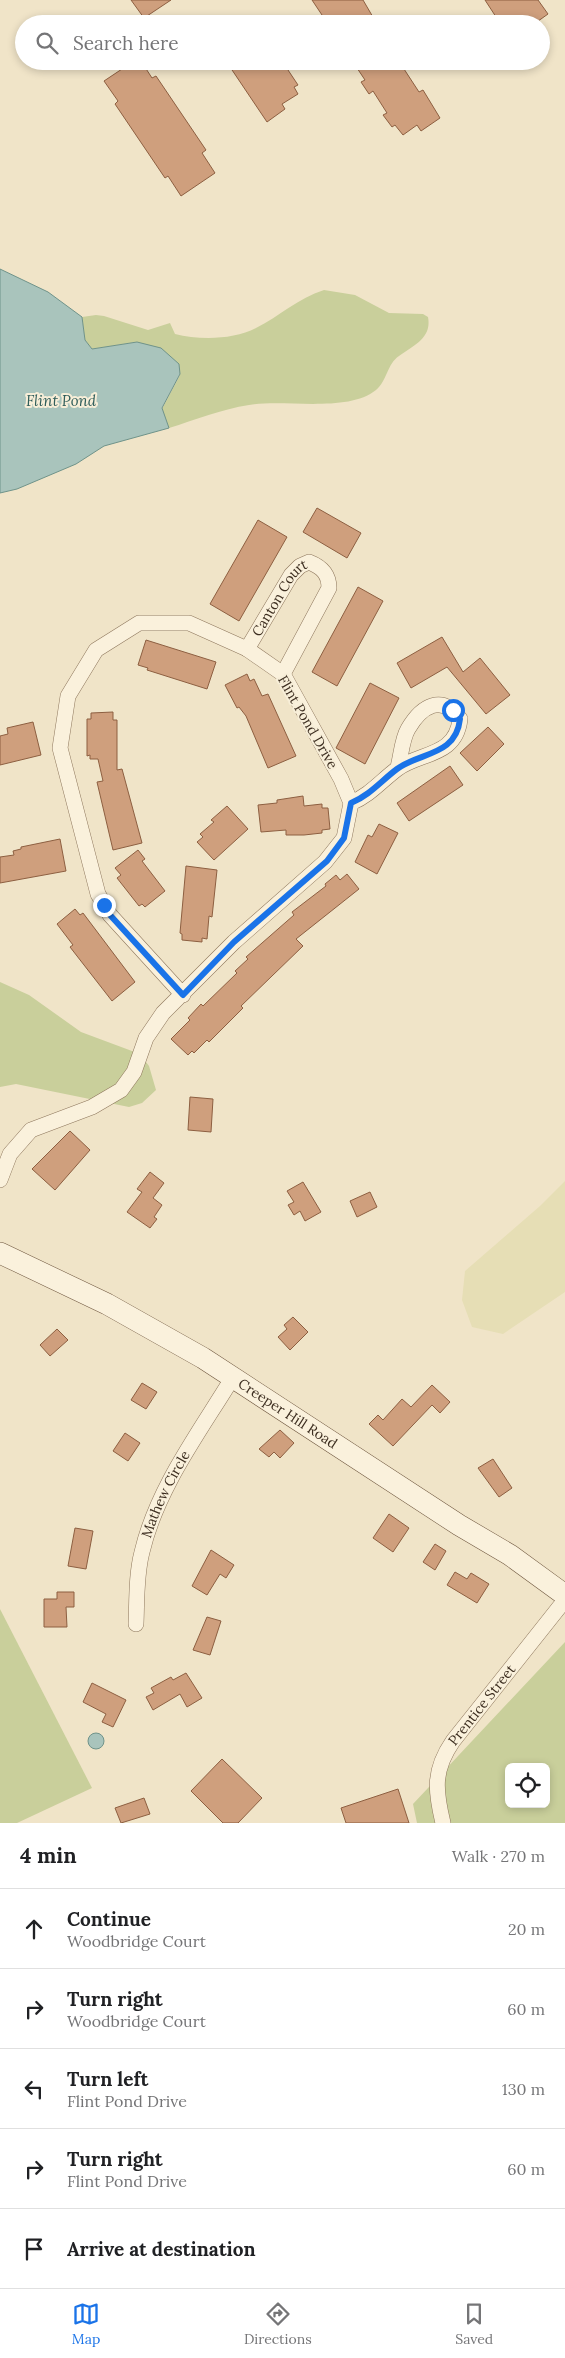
<!DOCTYPE html>
<html lang="en">
<head>
<meta charset="utf-8">
<style>
  :root { --surface:#fff; --page:#f2f2f2; --text:#202124; --muted:#757577; --line:#e0e0e0; --accent:#1a73e8 }
  body { margin:0; font-family:Lora,serif; background:var(--page); color:var(--text) }
  .controls { position:absolute; right:15px; bottom:15px; display:grid; overflow:hidden; border-radius:8px; box-shadow:0 2px 8px #0003 }
  .controls button { width:45px; height:45px; display:grid; place-items:center; padding:0; border:0; border-bottom:1px solid var(--line); background:var(--surface); color:var(--text); font:25px sans-serif }
  .stop { position:absolute; width:15px; height:15px; margin:-11px; border:4px solid #1a73e8; border-radius:50%; background:#fff }
  .stop.end { background:#1a73e8; border-color:#fff; box-shadow:0 1px 5px #0008 }
  .list { margin:0; padding:0; list-style:none }
  h2 { display:flex; justify-content:space-between; align-items:center; height:65px; margin:0; padding:0 20px; font-size:21px }
  h2 small { font-size:16px; font-weight:400; color:var(--muted) }
  .list li { display:grid; grid-template-columns:32px 1fr auto; gap:15px; align-items:center; box-sizing:border-box; height:80px; padding:0 20px; border-top:1px solid var(--line) }
  .list b { display:block; font-size:19px; white-space:nowrap }
  .list p { margin:0; font-size:16px; white-space:nowrap; color:var(--muted) }
  .list em { font-size:16px; font-style:normal; color:var(--muted) }
  .icon { flex:none; width:28px; height:28px; fill:none; stroke:currentColor; stroke-width:2; stroke-linecap:round; stroke-linejoin:round }
  .map { position:relative; flex:none; width:565px; height:1823px; overflow:hidden }
  .search { position:absolute; background:var(--surface); box-shadow:0 2px 8px #0003; left:15px; right:15px; top:15px; height:55px; display:flex; align-items:center; gap:12px; box-sizing:border-box; padding:0 18px; border-radius:28px; color:var(--muted); font-size:19px }
  .sheet { height:465px; background:var(--surface) }
  nav { display:flex; justify-content:space-around; align-items:center; box-sizing:border-box; height:70px; border-top:1px solid var(--line); background:var(--surface); font-size:14px; color:var(--muted) }
  nav a { display:grid; justify-items:center; gap:2px }
  nav .on { color:var(--accent) }
  .map>svg:first-child { display:block }
</style>
</head>
<body>
<div class="map">
<svg width="565" height="1823" viewBox="0 0 565 1823">
  <rect width="100%" height="100%" fill="#f0e4c8"/>
  <path fill="#e6deb5" d="M565,1181V1292L503,1334L472,1327L462,1300L465,1271L540,1206Z"/>
  <g fill="#c9cf9b" fill-rule="evenodd">
    <path d="M324,290L355,295L389,313L423,314L428,317C432,338 414,345 399,356C387,364 387,381 376,390C348,413 284,399 249,405C222,409 195,420 169,428L162,409L180,375L137,342L92,349L85,340L82,317L96,315L104,316L148,330L170,323L175,334C199,340 233,340 256,328C280,316 298,298 324,290Z"/>
    <path d="M0,982L29,995L81,1032L140,1054L149,1066L156,1090L142,1103L129,1107L16,1084L0,1087Z"/>
    <path d="M0,1609L92,1788L17,1823H0Z"/>
    <path d="M565,1642V1823H417L413,1804ZM509,1767H546V1804H509Z"/>
  </g>
  <g fill="#a9c4bc" stroke="#6f938a">
    <path d="M0,269L48,292L82,317L85,340L92,349L137,342L161,348L179,364L180,374L162,408L169,428L104,446L76,464L17,489L0,493Z"/>
    <circle cx="96" cy="1741" r="8"/>
  </g>
  <g fill="#cf9f7d" stroke="#8d5f41">
    <path d="M131,0H171L144,18Z"/>
    <path d="M312,0H363L377,24H328Z"/>
    <path d="M485,0H538L548,14L534,24H505L501,18L498,20Z"/>
    <path d="M134,61H141L152,78L156,76L206,150L202,153L215,173L181,196L168,176L165,178L115,104L118,101L104,81Z"/>
    <path d="M226,61H282L298,85L294,87L298,94L282,104L285,109L267,122Z"/>
    <path d="M367,61H415L404,69L419,92L423,90L440,118L421,131L417,125L403,135L395,125L392,127L383,115L387,113L373,91L369,94L361,82L365,80L357,68Z"/>
    <path d="M317,508L361,533L347,558L303,532Z"/>
    <path d="M258,520L287,537L239,621L210,604Z"/>
    <path d="M358,587L383,601L337,686L312,672Z"/>
    <path d="M442,637L463,672L480,658L510,695L486,714L447,667L411,688L397,663Z"/>
    <path d="M146,640L216,662L207,689L147,670L148,668L138,665Z"/>
    <path d="M247,674L250,681L254,679L262,696L268,694L296,756L268,768L246,716L239,707L237,708L225,685Z"/>
    <path d="M370,683L399,698L365,764L336,748Z"/>
    <path d="M113,712V720H117V770L122,769L142,843L113,850L97,782L103,781L98,759H90V755L87,756V719H91V713Z"/>
    <path d="M33,722L41,755L0,765V736L8,734L7,728Z"/>
    <path d="M488,727L504,744L477,771L460,753Z"/>
    <path d="M450,766L463,785L409,821L397,803Z"/>
    <path d="M303,796L304,806L322,804V808H328L330,829L322,830V833L304,835H286V830L261,832L258,805L277,803V800Z"/>
    <path d="M227,806L248,829L214,860L197,842L203,837L200,834L214,822L211,820Z"/>
    <path d="M379,824L398,833L377,874L355,862L368,835L372,837Z"/>
    <path d="M60,839L66,871L0,883V857L14,855L13,851L21,849V847Z"/>
    <path d="M138,850L145,859L142,861L165,891L145,907L142,904L139,906L117,878L121,875L115,868Z"/>
    <path d="M186,866L217,870L212,917L209,916L207,939L202,938V942L182,940V934L180,933Z"/>
    <path d="M347,874L359,889L296,939L303,946L241,1006L243,1008L209,1042L207,1040L194,1053L192,1051L188,1055L171,1039L190,1020L188,1018L201,1004L203,1006L237,973L235,971L248,959L246,957L294,915L292,912L326,886L325,884L336,875L340,880Z"/>
    <path d="M75,909L80,915L83,913L135,982L112,1001L70,947L73,945L57,924Z"/>
    <path d="M190,1097L213,1099L211,1132L188,1130Z"/>
    <path d="M70,1131L90,1150L55,1190L32,1169Z"/>
    <path d="M150,1172L164,1183L153,1198L162,1205L154,1217L157,1219L150,1228L127,1212L142,1192L137,1189Z"/>
    <path d="M303,1182L321,1212L305,1221L300,1211L294,1215L288,1205L294,1202L287,1191Z"/>
    <path d="M370,1192L377,1207L357,1217L350,1201Z"/>
    <path d="M293,1317L308,1332L290,1350L278,1337L287,1329L284,1325Z"/>
    <path d="M57,1329L68,1340L50,1356L40,1345Z"/>
    <path d="M142,1383L157,1392L146,1409L131,1400Z"/>
    <path d="M432,1385L450,1402L440,1413L432,1405L393,1446L369,1424L378,1415L383,1420L402,1399L411,1407Z"/>
    <path d="M280,1430L294,1443L280,1458L274,1452L269,1457L259,1449Z"/>
    <path d="M125,1433L140,1443L128,1461L113,1451Z"/>
    <path d="M493,1459L512,1488L499,1497L478,1468Z"/>
    <path d="M389,1514L409,1528L393,1552L373,1538Z"/>
    <path d="M75,1528L93,1531L86,1569L68,1566Z"/>
    <path d="M435,1544L446,1551L435,1570L423,1562Z"/>
    <path d="M211,1550L234,1565L226,1578L220,1574L207,1595L192,1586Z"/>
    <path d="M455,1572L467,1579L471,1573L489,1584L477,1603L447,1585Z"/>
    <path d="M57,1592H74V1607H66L67,1627H44V1599H57Z"/>
    <path d="M207,1617L221,1621L210,1655L193,1650Z"/>
    <path d="M186,1673L202,1698L187,1707L180,1694L153,1710L146,1697L154,1693L151,1688L171,1677L173,1680Z"/>
    <path d="M92,1683L126,1700L113,1727L102,1722L106,1714L83,1702Z"/>
    <path d="M222,1759L262,1798L238,1823H223L191,1791Z"/>
    <path d="M398,1789L409,1823H346L341,1808Z"/>
    <path d="M144,1798L150,1814L121,1823L115,1808Z"/>
  </g>
  <g fill="none" stroke-linecap="round" stroke-linejoin="round">
    <defs>
      <g id="street">
        <path id="s1" d="M247,649L291,575L300,566L309,562C322,567 329,574 329,588L283,674"/>
        <path d="M351,803C370,795 381,781 397,769C420,752 456,757 460,719C442,694 422,705 408,729C402,739 401,756 398,767"/>
        <path d="M0,1180L10,1154L31,1130L92,1107L121,1090L134,1072L146,1038L163,1013L234,942L325,862L344,838L351,803L341,779L283,674L247,649L189,623H139L96,650L68,696L60,748L98,894L110,915L183,995"/>
        <path id="s2" d="M136,1624C137,1600 136,1575 142,1552C157,1488 199,1433 233,1377"/>
        <path id="s3" d="M443,1823C435,1790 433,1770 453,1741L565,1600"/>
      </g>
      <g id="secondary">
        <path id="s4" d="M0,1253L107,1304L203,1358L459,1525L510,1555L565,1595"/>
      </g>
    </defs>
    <use href="#street" stroke="#8d765c" stroke-width="16"/>
    <use href="#secondary" stroke="#6f573f" stroke-width="22"/>
    <use href="#street" stroke="#faf1dc" stroke-width="15"/>
    <use href="#secondary" stroke="#faf1dc" stroke-width="21"/>
  </g>
  <g fill="none" stroke-linecap="round" stroke-linejoin="round">
    <path stroke="#1a73e8" stroke-width="6" d="M104,905L110,915L183,995L234,942L327,861L344,838L351,803C370,795 381,781 397,769C420,752 456,756 460,719L453,710"/>
  </g>
  <g text-anchor="middle" stroke-width="4" stroke-linejoin="round" paint-order="stroke">
    <g font-size="14" fill="#3d2e20" stroke="#f7eed8">
      <text dy="5" stroke="none"><textPath href="#s1" startOffset="61">Canton Court</textPath></text>
      <text transform="translate(308 722) rotate(60)" y="5">Flint Pond Drive</text>
      <text dy="5" stroke="none"><textPath href="#s4" startOffset="330">Creeper Hill Road</textPath></text>
      <text dy="5" stroke="none"><textPath href="#s2" startOffset="135">Mathew Circle</textPath></text>
      <text dy="5" stroke="none"><textPath href="#s3" startOffset="132">Prentice Street</textPath></text>
    </g>
    <g font-size="15" font-style="italic" fill="#2f5d5a" stroke="#f7eed8">
      <text x="61" y="406">Flint Pond</text>
    </g>
  </g>
</svg>
<div class="controls">
<button><svg class="icon" aria-label="locate" viewBox="0 0 24 24"><circle cx="12" cy="12" r="6"/><path d="M12 2v4M12 18v4M2 12h4M18 12h4"/></svg></button>
</div>
<div class="stop" style="left:453px;top:710px"></div>
<div class="stop end" style="left:104px;top:905px"></div>
<div class="search"><svg class="icon" aria-label="search" viewBox="0 0 24 24"><circle cx="10" cy="10" r="6"/><path d="M15 15l6 6"/></svg>Search here</div>
</div>
<section class="sheet">
<h2>4 min<small>Walk · 270 m</small></h2>
<ul class="list">
<li><svg class="icon" aria-label="ahead" viewBox="0 0 24 24"><path d="M12 20V5M6 11l6-6 6 6"/></svg><div><b>Continue</b><p>Woodbridge Court</p></div><em>20 m</em></li>
<li><svg class="icon" aria-label="right" viewBox="0 0 24 24"><path d="M7 20v-9h11M14 6l5 5-5 5"/></svg><div><b>Turn right</b><p>Woodbridge Court</p></div><em>60 m</em></li>
<li><svg class="icon" aria-label="left" viewBox="0 0 24 24"><path d="M17 20v-9H6M10 6l-5 5 5 5"/></svg><div><b>Turn left</b><p>Flint Pond Drive</p></div><em>130 m</em></li>
<li><svg class="icon" aria-label="right" viewBox="0 0 24 24"><path d="M7 20v-9h11M14 6l5 5-5 5"/></svg><div><b>Turn right</b><p>Flint Pond Drive</p></div><em>60 m</em></li>
<li><svg class="icon" aria-label="arrive" viewBox="0 0 24 24"><path d="M6 21V4h12l-3 4 3 4H6"/></svg><div><b>Arrive at destination</b></div></li>
</ul>
</section>
<nav>
<a class="on"><svg class="icon" aria-label="map" viewBox="0 0 24 24"><path d="M3 6l6-2 6 2 6-2v14l-6 2-6-2-6 2zM9 4v14M15 6v14"/></svg>Map</a>
<a><svg class="icon" aria-label="directions" viewBox="0 0 24 24"><path d="M12 3l9 9-9 9-9-9zM9 14v-3h6M13 9l2 2-2 2"/></svg>Directions</a>
<a><svg class="icon" aria-label="saved" viewBox="0 0 24 24"><path d="M7 4h10v16l-5-4-5 4z"/></svg>Saved</a>
</nav>
</body>
</html>
